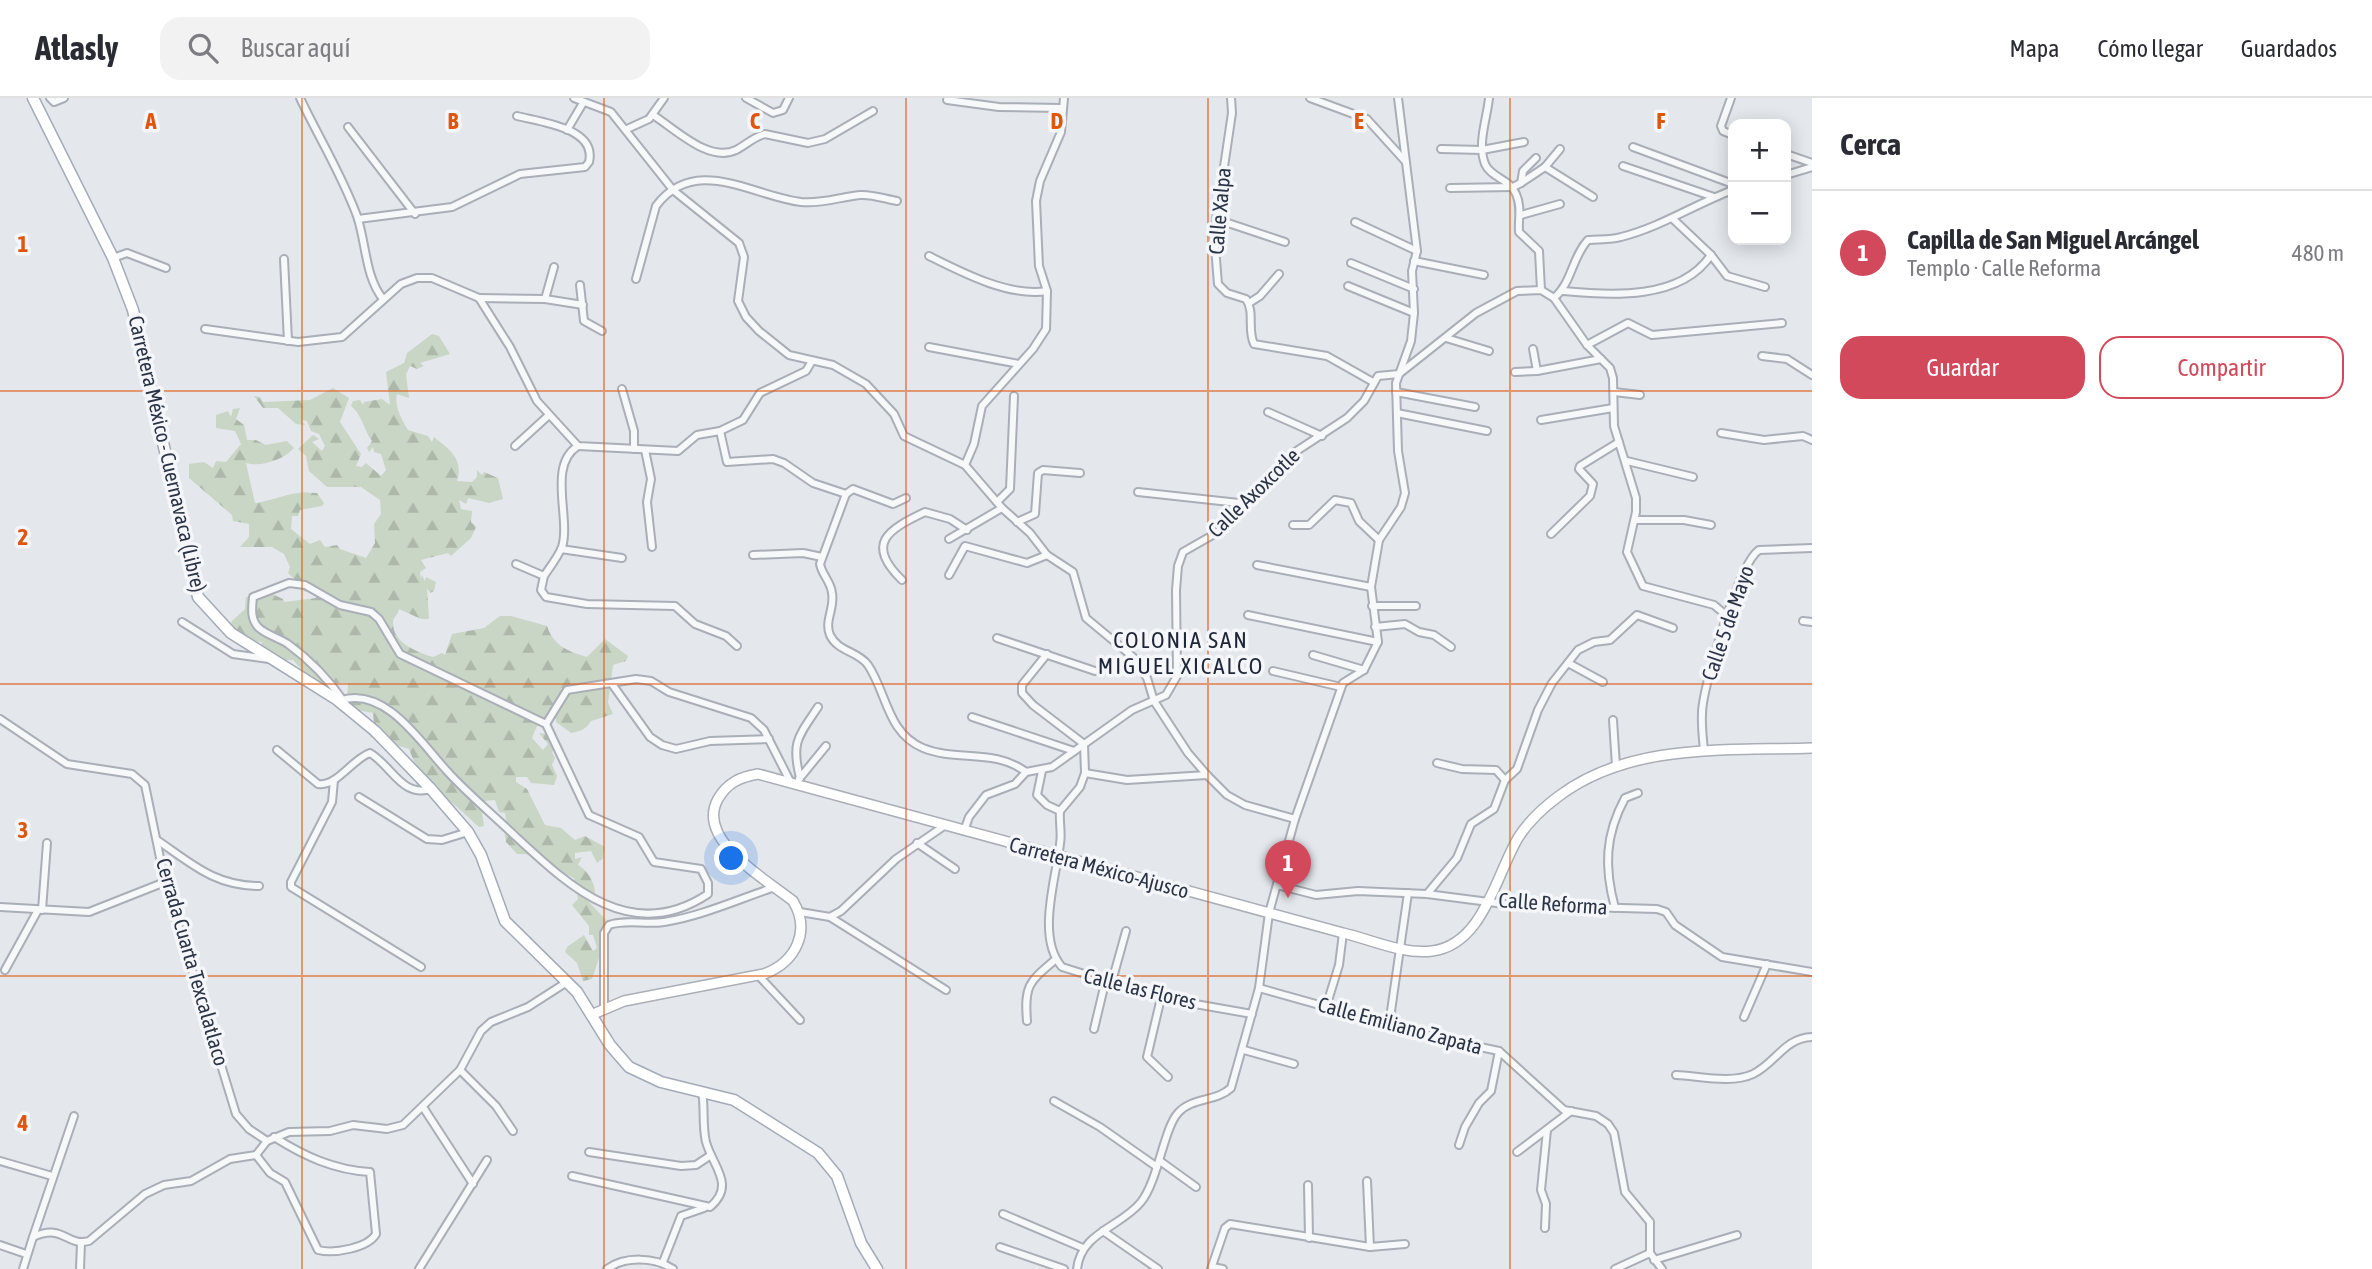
<!DOCTYPE html>
<html lang="es">
<head>
<meta charset="utf-8">
<style>
  :root { --surface:#fff; --page:#f2f2f3; --text:#2b2b33; --muted:#7c7c81; --line:#e1e1e2; --accent:#d1495b }
  body { margin:0; font-family:"Asap Condensed",sans-serif; background:var(--page); color:var(--text) }
  .controls { position:absolute; right:21px; top:21px; display:grid; overflow:hidden; border-radius:14px; box-shadow:0 4px 18px #0003 }
  .controls button { width:63px; height:63px; display:grid; place-items:center; padding:0; border:0; border-bottom:2px solid var(--line); background:var(--surface); color:var(--text); font:35px sans-serif }
  .you { position:absolute; left:732px; top:761px; width:24px; height:24px; margin:-18px; border:5px solid #fff; border-radius:50%; background:#1a73e8; box-shadow:0 0 0 10px #1a73e833 }
  .badge { display:grid; place-items:center; width:46px; height:46px; border-radius:50%; background:var(--accent); color:#fff; font-size:23px; font-weight:700 }
  .pin { position:absolute; translate:-50% -58px; filter:drop-shadow(0 2px 4px #0008) }
  .pin::after { content:''; position:absolute; top:37px; width:24px; height:21px; background:inherit; clip-path:polygon(0 0,100% 0,50% 100%) }
  .list { margin:0; padding:0; list-style:none }
  h2 { display:flex; justify-content:space-between; align-items:center; height:91px; margin:0; padding:0 28px; font-size:30px }
  h2 small { font-size:23px; font-weight:400; color:var(--muted) }
  .list li { display:grid; grid-template-columns:46px 1fr auto; gap:21px; align-items:center; box-sizing:border-box; height:126px; padding:0 28px; border-top:2px solid var(--line) }
  .list b { display:block; font-size:26px; white-space:nowrap }
  .list p { margin:0; font-size:23px; white-space:nowrap; color:var(--muted) }
  .list em { font-size:23px; font-style:normal; color:var(--muted) }
  .actions { display:flex; gap:14px; padding:21px 28px }
  .actions a { flex:1; padding:16px 0; border:2px solid var(--accent); border-radius:21px; text-align:center; font-size:24px; color:var(--accent) }
  .actions .main { background:var(--accent); color:#fff }
  .icon { flex:none; width:38px; height:38px; fill:none; stroke:currentColor; stroke-width:2; stroke-linecap:round; stroke-linejoin:round }
  .map { position:relative; flex:none; width:1812px; height:1171px; overflow:hidden }
  header { display:flex; align-items:center; gap:42px; box-sizing:border-box; height:98px; padding:0 35px; background:var(--surface); border-bottom:2px solid var(--line) }
  header strong { font-size:33px }
  nav { display:flex; gap:38px; margin-inline-start:auto; font-size:24px }
  .search { width:490px; height:63px; background:var(--page); display:flex; align-items:center; gap:18px; box-sizing:border-box; padding:0 24px; border-radius:21px; color:var(--muted); font-size:26px }
  main { display:flex }
  aside { flex:1; background:var(--surface) }
  .map>svg:first-child { display:block }
</style>
</head>
<body>
<header>
<strong>Atlasly</strong>
<div class="search"><svg class="icon" aria-label="search" viewBox="0 0 24 24"><circle cx="10" cy="10" r="6"/><path d="M15 15l6 6"/></svg>Buscar aquí</div>
<nav><a>Mapa</a><a>Cómo llegar</a><a>Guardados</a></nav>
</header>
<main>
<div class="map">
<svg width="1812" height="1171" viewBox="0 0 1812 1171">
  <defs>
    <pattern id="forest-firs" width="22" height="20" patternUnits="userSpaceOnUse" patternTransform="scale(1.75)"><rect width="22" height="20" fill="#c9d6c5"/><path d="M5 1l3.5 6h-7zM16 11l3.5 6h-7z" fill="#adb8ab"/></pattern>
  </defs>
  <rect width="100%" height="100%" fill="#e4e7ec"/>
  <path fill="url(#forest-firs)" d="M432,236L439,238L450,256L420,265L424,268L417,271L410,268L406,276L409,300L397,296C394,307 401,321 408,332L428,338L432,344L434,339C450,352 464,361 457,383L472,384L477,379V372L482,377L484,374L498,380L503,401L489,405L468,400L466,406L459,402L461,411L472,413L471,424L476,429L471,440L451,458L448,455L421,462L426,470L420,474L421,481L422,477L425,483L426,479L436,484L434,493L430,495L427,490L429,521H421L399,511C398,518 393,518 393,525C393,545 417,554 433,559L442,555L445,557L452,536L484,530L500,518H511L547,528C554,549 570,554 587,559L605,541L628,558L626,563L613,567L608,605L613,616L591,623C585,632 581,633 571,635L556,624V621L544,620L543,626L537,628L532,640L543,652L548,646L539,635L546,636L556,649L552,654L555,660L552,667L557,678L554,687L531,685L527,679H516V684L527,691L545,727L561,730L575,742L585,738L605,749L602,761L597,765L591,753L575,755V761L582,759L578,767C588,772 596,787 595,797L586,801L606,822L603,826L610,827L592,881L583,883L577,865L565,854L567,849L584,837L593,853L597,850L593,837H589V828L572,807L578,801L574,780C546,767 552,755 517,756L506,744L504,731L511,728L507,727L505,715L499,714L495,702L484,703L481,707L484,728L479,729C461,713 441,690 415,688L419,676L409,651L370,639L375,634L373,615L357,612L347,604L348,585H332L333,590L311,582L293,562H277L260,551L262,544L249,543L232,531L231,524L245,511L246,499L270,495L283,501L284,504L316,500V496L303,493L304,490L288,475L290,469L284,456L272,449H240L249,439V426L233,423L232,417L189,380V366L204,364L213,370L216,363L226,364L241,346L235,333L216,330V317L228,313L231,319L233,311L240,310L236,321L244,327L247,342H256L266,347L287,343L294,350C282,363 260,369 246,365L255,405C281,401 290,392 317,395L324,405L322,408L300,412L298,418H292L291,431L310,446L320,442L325,449L337,447L340,451L366,460L375,445L374,426L381,416L380,402L361,389H327L309,373L306,358L298,351L313,337L319,341L312,344L322,353L325,348L319,336L311,333L307,323L301,322L305,327L296,326L278,310H263L254,298L260,299L263,304L310,302L333,290L349,300L340,324L361,356L356,368L362,369L366,365L381,378L386,372L381,356L374,354L373,349L369,354L367,350L372,343C364,333 362,316 351,308L353,303L360,302L363,307L364,304L382,301L390,307L386,274L404,265L407,255Z"/>
  <g fill="none" stroke-linecap="round" stroke-linejoin="round">
    <defs>
      <g id="minor">
        <path d="M50,0L54,4L64,0"/>
        <path d="M300,0C319,40 342,77 357,118C366,144 365,179 383,201"/>
        <path d="M574,0L611,14L673,92L739,145L744,159L738,203L746,219L759,233L789,257L833,267L866,286L894,316L904,338L965,367L1002,410L1030,435L1047,457L1073,474L1086,520L1133,559L1147,580L1154,603L1188,655L1207,677L1227,697L1245,707L1295,721"/>
        <path d="M746,0L773,15L783,12L789,0"/>
        <path d="M1231,0L1232,15L1214,136L1218,186L1227,195L1246,201C1255,214 1247,231 1254,246L1327,258L1373,284"/>
        <path d="M1310,0L1367,21L1405,63"/>
        <path d="M1489,0C1487,21 1477,45 1485,66C1491,80 1510,81 1516,96C1522,109 1518,121 1519,134L1539,153L1541,192"/>
        <path d="M1731,0L1721,28L1723,33L1733,37"/>
        <path d="M947,2L999,9L1061,10"/>
        <path d="M653,17C675,31 709,65 736,52C746,47 753,39 765,36L808,45L825,41L873,13"/>
        <path d="M348,29L415,116"/>
        <path d="M627,31L649,21L664,0"/>
        <path d="M567,32L583,5"/>
        <path d="M1633,49L1733,86"/>
        <path d="M1441,51L1482,52L1524,44"/>
        <path d="M1560,51L1545,69L1593,99"/>
        <path d="M1786,56L1812,65"/>
        <path d="M1623,68L1714,99"/>
        <path d="M1786,77L1812,69"/>
        <path d="M1521,85L1545,69"/>
        <path d="M1450,90L1513,89L1521,85L1523,73L1536,60"/>
        <path d="M1521,117L1560,106"/>
        <path d="M358,121L452,109L520,76L585,69L589,64C597,30 541,24 517,18"/>
        <path d="M1216,121L1285,144"/>
        <path d="M1355,124L1417,153"/>
        <path d="M1711,157L1727,178L1765,189"/>
        <path d="M929,158C963,175 1009,199 1047,193"/>
        <path d="M113,160L127,155L166,170"/>
        <path d="M284,161L288,243"/>
        <path d="M1414,163L1484,177"/>
        <path d="M1351,165L1414,191"/>
        <path d="M636,181L656,108C695,56 752,98 801,104C822,106 840,99 860,97C872,96 885,101 897,103"/>
        <path d="M580,187L584,223L602,233"/>
        <path d="M1348,188L1414,215"/>
        <path d="M1563,193C1611,197 1680,203 1711,157L1673,121"/>
        <path d="M479,200L545,201L554,169"/>
        <path d="M1554,200C1572,185 1572,159 1588,142C1599,141 1611,142 1621,139C1661,129 1695,106 1733,92"/>
        <path d="M545,201L583,207"/>
        <path d="M1249,205L1260,198L1279,176"/>
        <path d="M205,231L298,244L342,239L401,186L417,180H432L479,200L510,249L537,303L578,348L678,353L697,337L720,333L743,322L760,295L806,273L812,263"/>
        <path d="M1446,240L1489,253"/>
        <path d="M1587,247L1628,225L1652,237L1782,225"/>
        <path d="M929,249L1019,266"/>
        <path d="M1533,251L1537,273L1601,261"/>
        <path d="M1762,258L1787,261L1812,277"/>
        <path d="M1515,274L1537,273"/>
        <path d="M622,291L634,333V351"/>
        <path d="M1396,294L1475,309"/>
        <path d="M1614,294L1640,297"/>
        <path d="M1268,314L1322,338"/>
        <path d="M1397,315L1487,333"/>
        <path d="M1541,322L1613,310"/>
        <path d="M720,333L727,364L773,361L784,365L813,385L846,396L820,466C822,477 831,484 832,495C835,510 824,523 830,537C838,554 858,553 868,567C887,595 887,635 923,650C957,664 994,650 1026,674"/>
        <path d="M1721,335L1764,342L1803,338L1812,342"/>
        <path d="M515,348L549,317"/>
        <path d="M645,352L651,381L647,404L652,449"/>
        <path d="M1627,363L1693,379"/>
        <path d="M965,367L974,346L982,308L1033,251L1046,231L1047,193L1039,168L1036,103L1040,83L1061,34L1064,0"/>
        <path d="M1138,394L1239,405"/>
        <path d="M846,396L853,391L893,406L906,400"/>
        <path d="M997,404L1010,391L1014,298"/>
        <path d="M1635,422H1684L1711,427"/>
        <path d="M1017,424L1035,416L1038,375L1043,372L1080,375"/>
        <path d="M1293,427H1309L1335,402L1351,405L1359,423L1379,442"/>
        <path d="M1551,436L1590,398L1593,386L1579,371L1580,368L1619,344"/>
        <path d="M949,441L1002,410"/>
        <path d="M561,451L622,460"/>
        <path d="M753,457L803,455L822,459"/>
        <path d="M516,466L544,478L541,492L546,499L587,506L675,508L695,526L726,538L737,548"/>
        <path d="M1257,467L1371,489"/>
        <path d="M949,477L965,448L1027,465L1047,457"/>
        <path d="M544,478C550,469 558,459 562,449C571,420 547,367 578,348"/>
        <path d="M902,482C865,446 887,432 925,414L950,421L967,432"/>
        <path d="M1372,508H1416"/>
        <path d="M1248,517L1378,544"/>
        <path d="M1803,523L1812,524"/>
        <path d="M182,524L233,556L269,561"/>
        <path d="M1375,529L1405,526L1419,534L1434,537L1451,549"/>
        <path d="M997,540L1095,573"/>
        <path d="M1047,556L1022,587V595L1033,607L1084,646L1085,675L1080,689L1060,713"/>
        <path d="M1313,557L1364,572"/>
        <path d="M1568,565L1603,584"/>
        <path d="M1273,573L1341,589"/>
        <path d="M612,586L650,639L662,647L676,651L710,643L769,641"/>
        <path d="M342,602C386,589 421,645 447,673C467,695 491,715 513,736C568,787 630,848 708,796V785L701,771L654,764L639,739L589,717L546,626L400,556L379,521L371,514L340,507L305,487L289,485L253,499C252,510 250,521 259,530C267,537 279,540 288,546C310,562 330,583 345,605"/>
        <path d="M972,619L1074,653"/>
        <path d="M0,621L67,666L132,676L145,687L165,784L236,1016L249,1031L267,1043"/>
        <path d="M1613,622L1616,668"/>
        <path d="M546,626L567,592L636,581L651,583L669,594L751,620L764,632L791,685"/>
        <path d="M277,652L318,686C337,689 352,661 370,655C392,668 402,700 431,691"/>
        <path d="M1704,654C1703,638 1700,621 1703,605C1707,578 1739,465 1759,452L1812,450"/>
        <path d="M1437,665L1462,671L1496,672L1505,682"/>
        <path d="M1042,673L1037,697L1047,707L1060,713"/>
        <path d="M1085,675L1127,682L1207,677"/>
        <path d="M800,680C791,644 798,639 818,609"/>
        <path d="M799,681L826,648"/>
        <path d="M334,682L332,704L291,784V789L421,869"/>
        <path d="M359,699L427,741L442,742L468,734"/>
        <path d="M1060,713C1059,724 1062,735 1060,746C1056,780 1036,840 1062,869L1161,900L1252,916"/>
        <path d="M964,733L969,719L986,697L1015,686L1026,674L1052,669L1132,612L1166,597L1177,578L1176,492L1178,468L1183,454L1218,434L1239,405L1262,388L1289,358L1347,320L1364,303L1378,278L1399,276L1476,215L1517,193L1541,192L1554,200L1587,247L1610,270L1613,280L1614,328L1636,400V414L1627,454L1643,488L1714,507L1727,518"/>
        <path d="M157,742C192,766 215,788 259,788"/>
        <path d="M917,745L955,771"/>
        <path d="M1277,787L1316,797L1358,793L1427,796L1512,807L1657,811L1666,814L1675,827L1722,859L1812,874"/>
        <path d="M1427,796L1457,760L1471,726L1494,711L1505,682L1517,671L1538,612L1552,585L1578,552L1594,544L1610,542L1637,517L1673,530"/>
        <path d="M0,809L89,814L165,784"/>
        <path d="M1615,810C1604,769 1605,737 1625,700L1638,695"/>
        <path d="M42,812L47,745"/>
        <path d="M800,814L830,819L841,813L896,761L944,728"/>
        <path d="M830,819L946,892"/>
        <path d="M5,872L38,812"/>
        <path d="M758,877L800,922"/>
        <path d="M1111,887L1126,833"/>
        <path d="M1259,890L1437,940L1499,953L1564,1012L1596,1018L1608,1026L1614,1035L1625,1094L1650,1124V1155L1662,1171"/>
        <path d="M1161,900L1147,959L1168,979"/>
        <path d="M1326,909L1339,867L1343,835"/>
        <path d="M604,911V835L609,827C627,821 645,827 664,824C702,818 739,801 775,789"/>
        <path d="M1744,919L1767,866"/>
        <path d="M1027,923C1024,887 1029,884 1056,861"/>
        <path d="M1389,927L1408,795"/>
        <path d="M1094,931L1105,885"/>
        <path d="M1244,952L1294,966"/>
        <path d="M460,972L496,1008L513,1033"/>
        <path d="M1676,977C1699,978 1732,986 1753,976C1776,965 1784,940 1812,939"/>
        <path d="M1054,1003L1100,1029L1157,1069"/>
        <path d="M423,1009L473,1086"/>
        <path d="M1459,1047L1465,1029L1479,1005L1491,993L1499,953"/>
        <path d="M589,1054L681,1068L696,1067L711,1057"/>
        <path d="M1517,1054L1571,1013"/>
        <path d="M256,1057L270,1075L285,1084L318,1152C334,1156 368,1150 376,1136L370,1074C334,1072 304,1058 274,1039"/>
        <path d="M0,1063L52,1078"/>
        <path d="M1160,1063L1196,1089"/>
        <path d="M572,1078L710,1109C736,1087 713,1069 706,1044C702,1028 705,1010 702,993"/>
        <path d="M1367,1083L1370,1149"/>
        <path d="M1308,1087L1309,1140"/>
        <path d="M1003,1116L1083,1150"/>
        <path d="M1545,1130L1546,1106L1541,1092L1547,1032"/>
        <path d="M1103,1133L1158,1171"/>
        <path d="M33,1139L74,1018"/>
        <path d="M0,1147L26,1156"/>
        <path d="M1000,1149L1064,1171"/>
        <path d="M1654,1162L1737,1137"/>
        <path d="M663,1164L681,1118L704,1110"/>
        <path d="M1212,1169L1223,1171"/>
        <path d="M23,1171L33,1139C64,1125 66,1149 89,1143L145,1096L164,1087L191,1083L230,1061L256,1057L267,1043L289,1034L330,1033L353,1027L387,1031L403,1027L460,972L481,933L491,924L528,909L567,884"/>
        <path d="M80,1171L81,1145"/>
        <path d="M419,1171L487,1062"/>
        <path d="M607,1171C625,1158 655,1159 673,1171"/>
        <path d="M1077,1171C1081,1134 1121,1129 1141,1104C1158,1083 1164,1030 1178,1015C1192,999 1216,1004 1231,990L1259,890L1269,815L1295,721L1343,585L1364,572L1378,544L1371,489L1379,442L1401,409L1405,395L1398,353L1396,285L1411,243L1414,215L1412,173L1417,153L1398,0"/>
        <path d="M1211,1171L1225,1130L1230,1126L1370,1149L1405,1146"/>
        <path d="M1615,1171L1650,1155"/>
      </g>
      <path id="secondary" d="M591,917L624,903L764,876C796,864 811,833 793,803C766,781 695,742 718,701C727,685 740,679 758,676L1343,835C1370,841 1403,857 1432,853C1483,847 1496,777 1518,740C1528,724 1544,709 1559,698C1631,644 1728,653 1812,650"/>
      <path id="primary" d="M33,0L113,160L133,212L198,499L231,535L336,601L375,633L431,691L468,734L481,757L505,823L577,894L610,947L629,969L661,984L734,1002L818,1055L837,1078L861,1145L877,1171"/>
    </defs>
    <use href="#minor" stroke="#a9aeb7" stroke-width="10"/>
    <use href="#secondary" stroke="#a9aeb7" stroke-width="12"/>
    <use href="#primary" stroke="#a3abb8" stroke-width="13"/>
    <use href="#minor" stroke="#f7f8fa" stroke-width="6"/>
    <use href="#secondary" stroke="#fff" stroke-width="9"/>
    <use href="#primary" stroke="#fff" stroke-width="10"/>
  </g>
  <path fill="none" stroke="#df570f" stroke-width="2" stroke-opacity="0.55" d="M302,0V1171M604,0V1171M906,0V1171M1208,0V1171M1510,0V1171M0,293H1812M0,586H1812M0,878H1812"/>
  <g text-anchor="middle" stroke-width="7" stroke-linejoin="round" paint-order="stroke">
    <g font-size="21" fill="#2b3445" stroke="#f4f6f9">
      <text transform="translate(1220 113) rotate(-85)" y="7">Calle Xalpa</text>
      <text transform="translate(167 356) rotate(77)" y="7">Carretera México - Cuernavaca (Libre)</text>
      <text transform="translate(1254 395) rotate(-44)" y="7">Calle Axoxcotle</text>
      <text transform="translate(1728 525) rotate(-71)" y="7">Calle 5 de Mayo</text>
      <text transform="translate(1099 770) rotate(15)" y="7">Carretera México-Ajusco</text>
      <text transform="translate(1553 806) rotate(4)" y="7">Calle Reforma</text>
      <text transform="translate(192 864) rotate(74)" y="7">Cerrada Cuarta Texcalatlaco</text>
      <text transform="translate(1140 891) rotate(14)" y="7">Calle las Flores</text>
      <text transform="translate(1400 928) rotate(15)" y="7">Calle Emiliano Zapata</text>
    </g>
    <g font-size="23" letter-spacing="2" fill="#1d2536" stroke="#f4f6f9">
      <text x="1181" y="550">COLONIA SAN<tspan x="1181" dy="26">MIGUEL XICALCO</tspan></text>
    </g>
  </g>
  <g font-size="23" text-anchor="middle" font-weight="bold" fill="#df570f" stroke="#f4f6f9" stroke-width="7" stroke-linejoin="round" paint-order="stroke">
    <text x="151" y="31">A</text>
    <text x="453" y="31">B</text>
    <text x="755" y="31">C</text>
    <text x="1057" y="31">D</text>
    <text x="1359" y="31">E</text>
    <text x="1661" y="31">F</text>
    <text x="23" y="154">1</text>
    <text x="23" y="447">2</text>
    <text x="23" y="740">3</text>
    <text x="23" y="1033">4</text>
  </g>
</svg>
<div class="controls">
<button>+</button>
<button>−</button>
</div>
<div class="you"></div>
<div class="pin badge" style="left:1288px;top:800px">1</div>
</div>
<aside>
<h2>Cerca<small></small></h2>
<ul class="list">
<li><span class="badge">1</span><div><b>Capilla de San Miguel Arcángel</b><p>Templo · Calle Reforma</p></div><em>480 m</em></li>
</ul>
<div class="actions"><a class="main">Guardar</a><a>Compartir</a></div>
</aside>
</main>
</body>
</html>
